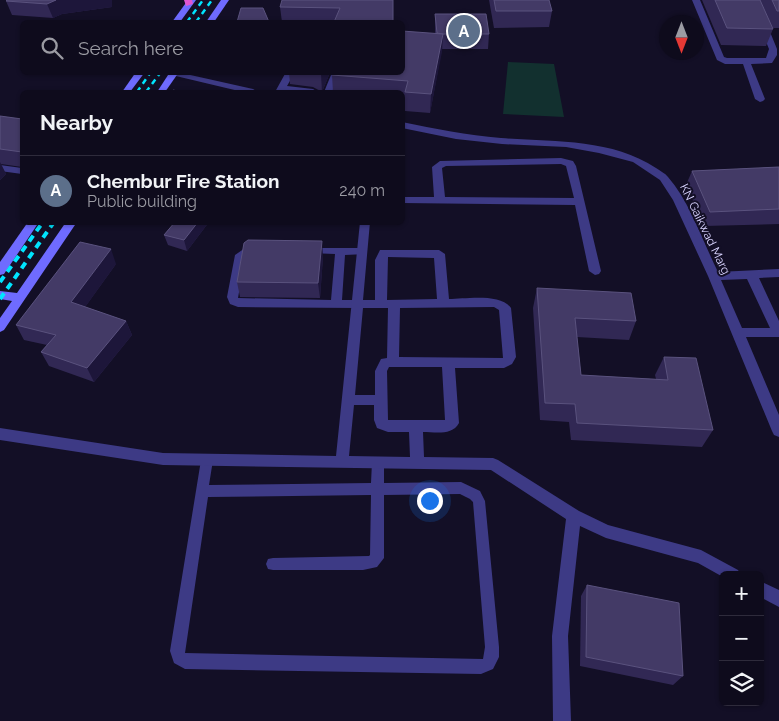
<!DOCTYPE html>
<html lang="en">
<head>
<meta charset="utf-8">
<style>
  :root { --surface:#0e0b1c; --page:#1c1929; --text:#f1f3f6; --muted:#9b9ba3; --line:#2e2b3b; --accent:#d93025 }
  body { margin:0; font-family:Raleway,sans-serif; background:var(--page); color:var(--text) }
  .controls { position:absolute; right:15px; bottom:15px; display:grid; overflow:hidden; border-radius:8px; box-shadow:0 1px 4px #0004 }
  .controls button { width:45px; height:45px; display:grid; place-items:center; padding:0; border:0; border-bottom:1px solid var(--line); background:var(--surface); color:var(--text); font:25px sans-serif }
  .compass { position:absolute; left:659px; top:15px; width:45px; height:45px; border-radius:50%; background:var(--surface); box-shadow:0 1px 4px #0004; rotate:180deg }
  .you { position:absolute; left:429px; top:500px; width:18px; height:18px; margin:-12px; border:4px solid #fff; border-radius:50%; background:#1a73e8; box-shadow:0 0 0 8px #1a73e833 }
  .badge { display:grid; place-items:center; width:32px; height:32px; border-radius:50%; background:var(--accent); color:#fff; font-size:16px; font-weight:700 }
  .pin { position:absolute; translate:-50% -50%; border:2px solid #fff; box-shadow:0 1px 5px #0006 }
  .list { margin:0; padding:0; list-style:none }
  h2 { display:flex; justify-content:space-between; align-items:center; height:65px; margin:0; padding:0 20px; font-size:21px }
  h2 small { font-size:16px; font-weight:400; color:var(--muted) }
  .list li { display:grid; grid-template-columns:32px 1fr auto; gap:15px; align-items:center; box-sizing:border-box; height:70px; padding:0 20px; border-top:1px solid var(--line) }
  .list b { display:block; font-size:19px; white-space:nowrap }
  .list p { margin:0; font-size:16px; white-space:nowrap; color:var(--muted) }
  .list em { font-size:16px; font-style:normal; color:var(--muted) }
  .icon { flex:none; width:28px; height:28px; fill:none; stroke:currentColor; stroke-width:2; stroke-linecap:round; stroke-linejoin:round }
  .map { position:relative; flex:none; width:779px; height:721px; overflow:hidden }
  .search { position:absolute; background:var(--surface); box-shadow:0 1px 4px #0004; left:20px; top:20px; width:385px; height:55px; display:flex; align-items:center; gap:12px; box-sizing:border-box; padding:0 18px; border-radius:8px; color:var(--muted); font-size:19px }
  .panel { position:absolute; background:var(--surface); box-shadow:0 1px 4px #0004; left:20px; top:90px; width:385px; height:135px; border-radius:8px }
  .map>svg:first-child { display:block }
</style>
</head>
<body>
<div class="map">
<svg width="779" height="721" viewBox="0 0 779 721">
  <rect width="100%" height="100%" fill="#130f26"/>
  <path fill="#12302f" d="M508,62L554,64L564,117L503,114Z"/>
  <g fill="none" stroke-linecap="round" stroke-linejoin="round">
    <g fill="#3d3a85" fill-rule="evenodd">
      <path d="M248,246L259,247L260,249L259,251L250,252L245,257L238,298L331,300L335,254L309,253L304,250L305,248H362L367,252L366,254L345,255L342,300H357L362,304L357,308L238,307L230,304L227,297L235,255Z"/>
      <path d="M207,455L211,456L213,460L209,485L371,483L372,462L374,458L378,457L382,458L384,462V483L461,482L480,491L485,501L499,647V657L493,669L481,674L185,669L174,663L170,651L201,460L203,456ZM460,494L470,499L473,502L485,647L483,659L185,653L208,497L371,495L370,555L369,556L273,558L268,559L266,564L268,569L273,570H363L377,567L384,558V495Z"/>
    </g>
    <g fill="#3d3a85" fill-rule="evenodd">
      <path d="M692,0H700L724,57L727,58H766L769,49L749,0H757L777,49V55L772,63L751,64L765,99L763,101L760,102L755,99L743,64H725L717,60Z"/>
      <path d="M159,72H177L253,89L258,92H243Z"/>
      <path d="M286,72H295L287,86L313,89L318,92H275Z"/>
      <path d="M329,72H338L339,75L332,92H324L331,75Z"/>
      <path d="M402,122C435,129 467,135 501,138C552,142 611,138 656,168C660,171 665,173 668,177C690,202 703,242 718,272L779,269V277L759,278L779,321V337H746L779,415V437L774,435L772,431L708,276L673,200L660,180L633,162L599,153L566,147L502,144L456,139L402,128ZM747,279L770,328H742L721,280Z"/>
      <path d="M561,158L573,161L576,166L601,271L599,274L595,275L589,271L575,205L402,203V197H434L432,167L440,161ZM561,164L566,166L574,198L445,197L442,168L446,166Z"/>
      <path d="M0,165L22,168V174L0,171Z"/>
      <path d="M360,222H370L363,300H375V260L380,250H439L445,254L449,299C465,299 501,293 511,308L516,357L512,364L504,368H455L459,423C452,436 435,432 423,432L424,457L493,458L498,460L579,511L608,525L701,550L738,570L741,575H723V577L698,563L606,538L580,526L568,636L571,721H553L552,636L566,519L491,470L163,465L0,440V428L163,453L336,456ZM388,257L434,258L437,299L387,300ZM494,307L499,310L503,358L399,357L400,308ZM363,308H388L387,358L381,359L375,371V395H355ZM389,367H442L445,420H388L387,371ZM354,405H374V420L377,428L388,432H409L410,457L349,456Z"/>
      <path d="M760,581L779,590V607L760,597Z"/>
    </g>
    <g fill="#6f6bff" fill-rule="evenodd">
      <path d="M188,0H196L180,22H172Z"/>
      <path d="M221,0H229L214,22H206Z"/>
      <path d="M136,72H145L130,92H122Z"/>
      <path d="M170,72H179L165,92H157Z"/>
      <path d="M28,222H39L4,274L0,275V262Z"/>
      <path d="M66,222H77L4,330L0,332V318L12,301L0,299V291L17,293Z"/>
    </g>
    <path fill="#e055d1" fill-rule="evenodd" d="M184,0H192L193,4L186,6Z"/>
    <g stroke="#00e5ff" stroke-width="2.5" stroke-dasharray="5.5 4.5" stroke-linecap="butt">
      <path d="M187,22L203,0"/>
      <path d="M196,22L212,0"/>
      <path d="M137,92L151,72"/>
      <path d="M146,92L161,72"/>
    </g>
    <g stroke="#00e5ff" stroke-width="4" stroke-dasharray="7 5.5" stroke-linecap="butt">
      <path d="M0,282L43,222"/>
      <path d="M0,299L54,222"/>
    </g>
  </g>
  <g fill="#312854">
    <path d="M7,0H112V7L62,14L53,18L12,15L6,1Z"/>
    <path d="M393,0V22H282L280,7Z"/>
    <path d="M489,0H549L552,11L549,27L494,28Z"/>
    <path d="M702,0H779V28H772L773,29L766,46L721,45Z"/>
    <path d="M435,14L489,34L488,49H442L430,113L405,111V100L402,99V92H333L332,75L435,33Z"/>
    <path d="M289,72H329V75L322,92L313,87L290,84Z"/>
    <path d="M0,117L22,119V167L1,164L6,174L0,180Z"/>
    <path d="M779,167V224L704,226L686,185L692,171Z"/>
    <path d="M175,222H209L187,251L168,245L164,235Z"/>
    <path d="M323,257L320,298L240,297L237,282Z"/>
    <path d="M116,264L85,307L126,321L132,335L94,382L49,366L41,352L47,345L24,340L16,325Z"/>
    <path d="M537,288L636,321L629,340L577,337L581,375L656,379L655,375L664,357L713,430L702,447L571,440L569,422L540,420L533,308Z"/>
    <path d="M587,585L683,676L673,685L580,666L581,596Z"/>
  </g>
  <g fill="#1d163a">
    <path d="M56,0H112V7L62,14L53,18L47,4Z"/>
    <path d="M443,34L442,52L430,113L431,94Z"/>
    <path d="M322,72H329V75L322,92L321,74Z"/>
    <path d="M0,162L6,174L0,180Z"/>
    <path d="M198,222H209L187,251L184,240Z"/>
    <path d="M322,241L323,257L320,298L318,283Z"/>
    <path d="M111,249L116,264L78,317L71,302Z"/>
    <path d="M126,321L132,335L94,382L87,368Z"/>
  </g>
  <g fill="#433a66" stroke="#5a527e">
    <path d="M7,0H56L47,4L6,1Z"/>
    <path d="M282,0H393V22H334L340,8L280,7Z"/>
    <path d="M494,0H549L552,11H496Z"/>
    <path d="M715,0H760L773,29L727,28Z"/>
    <path d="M772,0H779V11H777Z"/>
    <path d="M241,8H263L269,22H237Z"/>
    <path d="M435,14H486L489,34H442L437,33Z"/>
    <path d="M402,31L443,34L431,94L405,92L408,81L332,75L333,72H402Z"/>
    <path d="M173,90L182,92H171Z"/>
    <path d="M0,116L22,119V152L0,149Z"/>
    <path d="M779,167V209L710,212L692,171Z"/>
    <path d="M175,222H198L184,240L164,235Z"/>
    <path d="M248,240L322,241L318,283L237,282L244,243Z"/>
    <path d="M80,242L111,249L71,302L126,321L87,368L41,352L56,335L16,325Z"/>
    <path d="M537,288L631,293L636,321L575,318L581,375L668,380L664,357L696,358L713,430L577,423L575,404L545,403Z"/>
    <path d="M587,585L679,603L683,676L586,657Z"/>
  </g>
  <g text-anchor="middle" stroke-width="4" stroke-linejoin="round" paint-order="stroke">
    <g font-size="12" fill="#d9d4ff" stroke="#130f26">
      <text transform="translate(705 229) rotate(64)" y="4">KN Gaikwad Marg</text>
    </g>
  </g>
</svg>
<div class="controls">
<button>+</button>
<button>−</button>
<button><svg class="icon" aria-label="layers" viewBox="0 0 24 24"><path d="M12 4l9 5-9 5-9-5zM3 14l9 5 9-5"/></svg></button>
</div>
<svg class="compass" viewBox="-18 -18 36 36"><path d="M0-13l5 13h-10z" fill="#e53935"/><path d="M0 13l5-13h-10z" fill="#9b9ba3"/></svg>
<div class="you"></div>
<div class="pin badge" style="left:464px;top:31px;background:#5c6f8a">A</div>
<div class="search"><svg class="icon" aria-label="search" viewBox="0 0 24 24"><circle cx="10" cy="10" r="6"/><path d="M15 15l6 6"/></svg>Search here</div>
<section class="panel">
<h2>Nearby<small></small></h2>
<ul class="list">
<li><span class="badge" style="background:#5c6f8a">A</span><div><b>Chembur Fire Station</b><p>Public building</p></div><em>240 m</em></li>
</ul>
</section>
</div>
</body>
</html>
